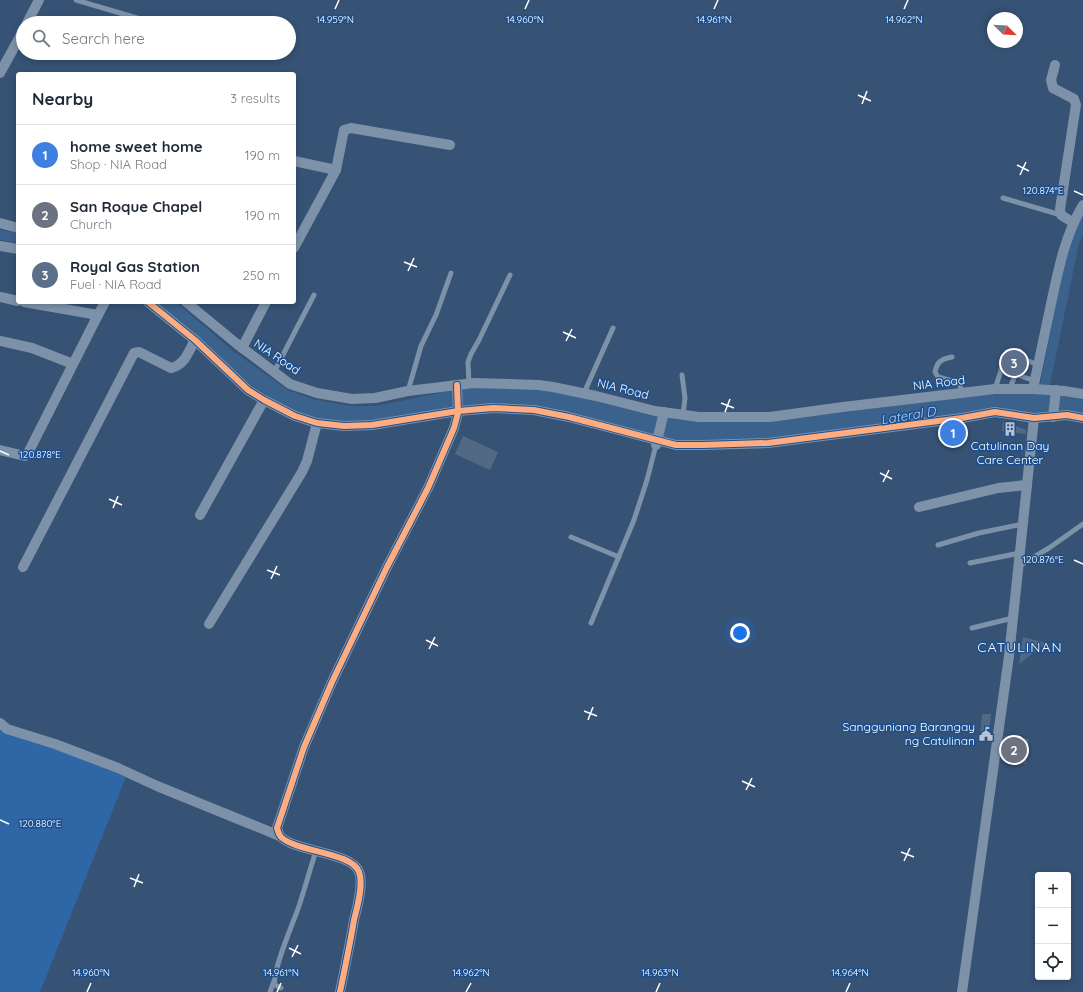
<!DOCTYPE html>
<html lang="en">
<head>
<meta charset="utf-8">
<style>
  :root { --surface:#fff; --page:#f6f6f7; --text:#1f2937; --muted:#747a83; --line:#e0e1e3; --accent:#0b8043 }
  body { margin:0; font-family:Quicksand,sans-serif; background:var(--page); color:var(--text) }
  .controls { position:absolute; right:12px; bottom:12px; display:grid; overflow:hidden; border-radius:4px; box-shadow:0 2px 6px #0003 }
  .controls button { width:36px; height:36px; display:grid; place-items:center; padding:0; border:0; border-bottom:1px solid var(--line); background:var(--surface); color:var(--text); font:20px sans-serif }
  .compass { position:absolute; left:987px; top:12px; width:36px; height:36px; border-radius:50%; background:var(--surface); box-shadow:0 2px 6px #0003; rotate:114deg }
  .you { position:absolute; left:740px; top:633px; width:14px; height:14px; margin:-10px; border:3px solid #fff; border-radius:50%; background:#1a73e8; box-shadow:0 0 0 6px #1a73e833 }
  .badge { display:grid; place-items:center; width:26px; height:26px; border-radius:50%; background:var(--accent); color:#fff; font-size:13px; font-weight:700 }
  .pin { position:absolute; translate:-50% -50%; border:2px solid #fff; box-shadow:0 1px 4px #0006 }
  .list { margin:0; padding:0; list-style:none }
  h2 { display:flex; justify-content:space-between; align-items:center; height:52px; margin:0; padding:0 16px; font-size:17px }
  h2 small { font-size:13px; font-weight:400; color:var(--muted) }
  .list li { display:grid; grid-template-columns:26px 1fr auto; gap:12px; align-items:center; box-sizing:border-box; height:60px; padding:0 16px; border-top:1px solid var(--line) }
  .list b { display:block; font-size:15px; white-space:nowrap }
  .list p { margin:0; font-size:13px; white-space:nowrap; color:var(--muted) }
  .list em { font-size:13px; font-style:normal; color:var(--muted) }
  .icon { flex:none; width:22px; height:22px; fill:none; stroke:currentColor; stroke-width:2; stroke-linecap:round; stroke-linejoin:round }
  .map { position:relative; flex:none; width:1083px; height:992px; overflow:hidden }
  .search { position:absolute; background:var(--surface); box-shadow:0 2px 6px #0003; left:16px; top:16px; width:280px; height:44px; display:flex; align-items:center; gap:10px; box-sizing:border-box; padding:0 14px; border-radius:22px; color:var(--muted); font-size:15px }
  .panel { position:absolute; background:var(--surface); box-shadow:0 2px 6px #0003; left:16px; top:72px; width:280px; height:232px; border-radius:4px }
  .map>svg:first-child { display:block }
</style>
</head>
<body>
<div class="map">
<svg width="1083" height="992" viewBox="0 0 1083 992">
  <rect width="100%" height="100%" fill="#365274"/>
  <path fill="#2f66a5" d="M0,726L126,777L40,992H0Z"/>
  <g fill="#3b618d">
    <path d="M1083,214V235L1079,243L1048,395L1062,396L1083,400V413L1059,410L1032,414L921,419L767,439L717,442L669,440L502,404L464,405L358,423L320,420L297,412L272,399L243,379L155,302H176L233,351L288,390L316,400L351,406H376L474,386L538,389L568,394L652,415L675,419L703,422H767L980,395L1024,393L1038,394L1062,275L1071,240Z"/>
    <path d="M0,230L18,233V243L0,240Z"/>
  </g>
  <g fill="#526984">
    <path d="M1010,358L1017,360L1013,369L1007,367Z"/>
    <path d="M1003,421L1026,430V434L1002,431Z"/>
    <path d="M463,436L498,452L490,470L455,454Z"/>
    <path d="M1023,637L1046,643L1019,664Z"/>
    <path d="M982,714H991L989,737L980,736Z"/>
    <path d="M1004,736L1029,739L1026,764L1001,760Z"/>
  </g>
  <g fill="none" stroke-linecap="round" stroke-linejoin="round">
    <g stroke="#7d92a8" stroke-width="5">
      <path d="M76,0L154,23"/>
      <path d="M1003,198L1061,215"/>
      <path d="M952,357C941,359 937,362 935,372L938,377L956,382L960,385L962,393"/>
      <path d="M1001,369L1035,381"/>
      <path d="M274,372L314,295"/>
      <path d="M682,375L685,398L683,415"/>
      <path d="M469,384L468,362L471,354L479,340L510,275"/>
      <path d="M1010,388L1022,358"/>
      <path d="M995,389L1007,352L1038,365"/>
      <path d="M408,391L421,346L436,315L451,273"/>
      <path d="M584,393L613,328"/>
      <path d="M571,537L619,557"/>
      <path d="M938,545L979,533L1023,524"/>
      <path d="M970,563L1020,553"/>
      <path d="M1019,566L1049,548L1083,524"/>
      <path d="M591,623L634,520L647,480L656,445"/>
      <path d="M972,628L1013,618"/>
      <path d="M281,988L275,985C271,973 294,921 299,906C305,888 310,869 316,851"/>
      <path d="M270,992L274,981"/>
    </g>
    <g stroke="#7d92a8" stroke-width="10">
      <path d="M27,23L39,0"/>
      <path d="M1055,65L1051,80L1053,88L1074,99L1076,105L1060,209L1061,215L1074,223"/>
      <path d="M0,73L23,31"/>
      <path d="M294,161L336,170"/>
      <path d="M0,223L18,228"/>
      <path d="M0,246L18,249"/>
      <path d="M294,248L336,170L344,130L351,128L450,145"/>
      <path d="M0,297L18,301"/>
      <path d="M24,302L98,315L105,302"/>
      <path d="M148,302L195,340L248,390L264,400L295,416L317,423L344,426L372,425L458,411L493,408L534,410L569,417L676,445H703L768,443L962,418L995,412L1034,418L1067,415L1083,418"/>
      <path d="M186,302L237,344L290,384L317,393L352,399L375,398L408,391L474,383L539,385L553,387L596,396L655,411L699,417H770L843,407L995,389H1033L1064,391L1083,394"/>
      <path d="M0,341L32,348L73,364"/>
      <path d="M242,348L266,302"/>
      <path d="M1033,389C1039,360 1045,332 1051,304C1058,271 1065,235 1083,205"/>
      <path d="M1053,417L1056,390"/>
      <path d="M656,445L664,412"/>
      <path d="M0,450L25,456L28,453L98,315"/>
      <path d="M919,507L998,488L1027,485"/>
      <path d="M200,515L264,400"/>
      <path d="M23,567L134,353L139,352L171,368C185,365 188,352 195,340"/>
      <path d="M209,624L302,472L307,461L317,423"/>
      <path d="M0,723L7,729L55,744L118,768L157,786L280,836"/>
      <path d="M340,992C345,968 350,944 354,920C357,908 364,884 359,872C352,852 296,852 281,837C279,835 278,831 277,828L304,747L332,682L387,567L428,488L454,428L458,413L457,385"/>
      <path d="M962,992L1009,656L1034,418"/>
    </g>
    <defs>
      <g id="cycleway">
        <path d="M148,302L195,340L248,390L264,400L295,416L317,423L344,426L372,425L458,411L493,408L534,410L569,417L676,445H703L768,443L962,418L995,412L1034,418L1067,415L1083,418"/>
        <path d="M340,992C345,968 350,944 354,920C357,908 364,884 359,872C352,852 296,852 281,837C279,835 278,831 277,828L304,747L332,682L387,567L428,488L454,428L458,413L457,385"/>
      </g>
    </defs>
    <use href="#cycleway" stroke="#1b4f8f" stroke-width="8"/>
    <use href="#cycleway" stroke="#ffac80" stroke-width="6"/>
  </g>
  <path fill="none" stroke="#fff" stroke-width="1.5" d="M335,9L339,0M525,9L529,0M714,9L718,0M904,9L908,0M858,95L871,101M862,104L867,91M1017,165L1029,171M1020,175L1026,162M1074,191L1083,195M404,262L417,267M408,271L414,258M563,332L576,338M566,341L572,329M721,403L734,408M725,412L730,399M0,451L9,455M880,473L892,479M883,482L889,470M109,499L122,505M113,508L118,496M1074,560L1083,564M267,570L280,575M271,579L277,566M426,640L438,646M429,649L435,637M584,711L597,716M588,720L593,707M742,781L755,787M746,790L752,778M0,820L9,824M901,852L914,857M904,861L910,848M130,878L143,883M134,887L139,874M289,948L301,954M292,957L298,945M87,992L91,983M277,992L281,983M466,992L471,983M656,992L660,983M846,992L850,983"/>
  <defs>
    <symbol id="building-bare" viewBox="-9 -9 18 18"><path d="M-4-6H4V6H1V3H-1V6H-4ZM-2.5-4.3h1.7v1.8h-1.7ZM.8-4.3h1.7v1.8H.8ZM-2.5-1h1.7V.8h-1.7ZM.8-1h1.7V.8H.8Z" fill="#b9c2ce" stroke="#1b4f8f" stroke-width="2.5" paint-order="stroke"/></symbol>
    <symbol id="civic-bare" viewBox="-9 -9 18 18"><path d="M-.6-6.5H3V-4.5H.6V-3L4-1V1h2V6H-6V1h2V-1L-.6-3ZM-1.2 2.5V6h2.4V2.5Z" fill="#b9c2ce" stroke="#1b4f8f" stroke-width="2.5" paint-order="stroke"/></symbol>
  </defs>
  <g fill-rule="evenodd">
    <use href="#building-bare" x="1000" y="419" width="20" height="20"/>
    <use href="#civic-bare" x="976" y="724" width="20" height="20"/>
  </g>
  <g text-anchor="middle" stroke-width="3" stroke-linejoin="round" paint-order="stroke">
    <g font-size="12" fill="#fff" stroke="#1b4f8f">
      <text transform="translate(277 357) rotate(34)" y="4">NIA Road</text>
      <text transform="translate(939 383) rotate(-7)" y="4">NIA Road</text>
      <text transform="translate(623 389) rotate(14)" y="4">NIA Road</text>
    </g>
    <g font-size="12" fill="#fff" stroke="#1b4f8f">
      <text x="1010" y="450">Catulinan Day<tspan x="1010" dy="14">Care Center</tspan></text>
      <text x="975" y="731" text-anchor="end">Sangguniang Barangay<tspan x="975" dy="14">ng Catulinan</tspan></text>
    </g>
    <g font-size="13" font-style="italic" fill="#b5d3f5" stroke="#1b4f8f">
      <text transform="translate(908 415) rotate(-9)" y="5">Lateral D</text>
    </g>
    <g font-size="14" letter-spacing="1" fill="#fff" stroke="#1b4f8f">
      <text x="1020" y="652">CATULINAN</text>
    </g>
  </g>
  <g font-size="10" text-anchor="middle" fill="#fff" stroke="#1b4f8f" stroke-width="3" stroke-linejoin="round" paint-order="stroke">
    <text x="335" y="23">14.959°N</text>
    <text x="525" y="23">14.960°N</text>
    <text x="714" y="23">14.961°N</text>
    <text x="904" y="23">14.962°N</text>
    <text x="1043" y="194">120.874°E</text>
    <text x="40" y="458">120.878°E</text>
    <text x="1043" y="563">120.876°E</text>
    <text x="40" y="827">120.880°E</text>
    <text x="91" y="976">14.960°N</text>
    <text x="281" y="976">14.961°N</text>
    <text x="471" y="976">14.962°N</text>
    <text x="660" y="976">14.963°N</text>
    <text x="850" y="976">14.964°N</text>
  </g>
</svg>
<div class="controls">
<button>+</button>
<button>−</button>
<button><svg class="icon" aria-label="locate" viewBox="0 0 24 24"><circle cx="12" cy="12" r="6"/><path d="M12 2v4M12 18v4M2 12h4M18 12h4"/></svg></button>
</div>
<svg class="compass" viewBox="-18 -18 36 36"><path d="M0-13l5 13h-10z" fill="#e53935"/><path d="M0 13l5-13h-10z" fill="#747a83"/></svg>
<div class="you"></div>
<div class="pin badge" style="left:953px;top:433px;background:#3f7fe0">1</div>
<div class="pin badge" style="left:1014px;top:750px;background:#6b7280">2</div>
<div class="pin badge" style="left:1014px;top:363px;background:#5c6f8a">3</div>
<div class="search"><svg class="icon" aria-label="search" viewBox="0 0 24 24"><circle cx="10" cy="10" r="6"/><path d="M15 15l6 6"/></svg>Search here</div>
<section class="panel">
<h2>Nearby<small>3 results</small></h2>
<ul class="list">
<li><span class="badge" style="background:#3f7fe0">1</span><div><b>home sweet home</b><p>Shop · NIA Road</p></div><em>190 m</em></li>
<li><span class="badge" style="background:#6b7280">2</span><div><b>San Roque Chapel</b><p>Church</p></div><em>190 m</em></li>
<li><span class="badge" style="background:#5c6f8a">3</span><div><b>Royal Gas Station</b><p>Fuel · NIA Road</p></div><em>250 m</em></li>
</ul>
</section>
</div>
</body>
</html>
